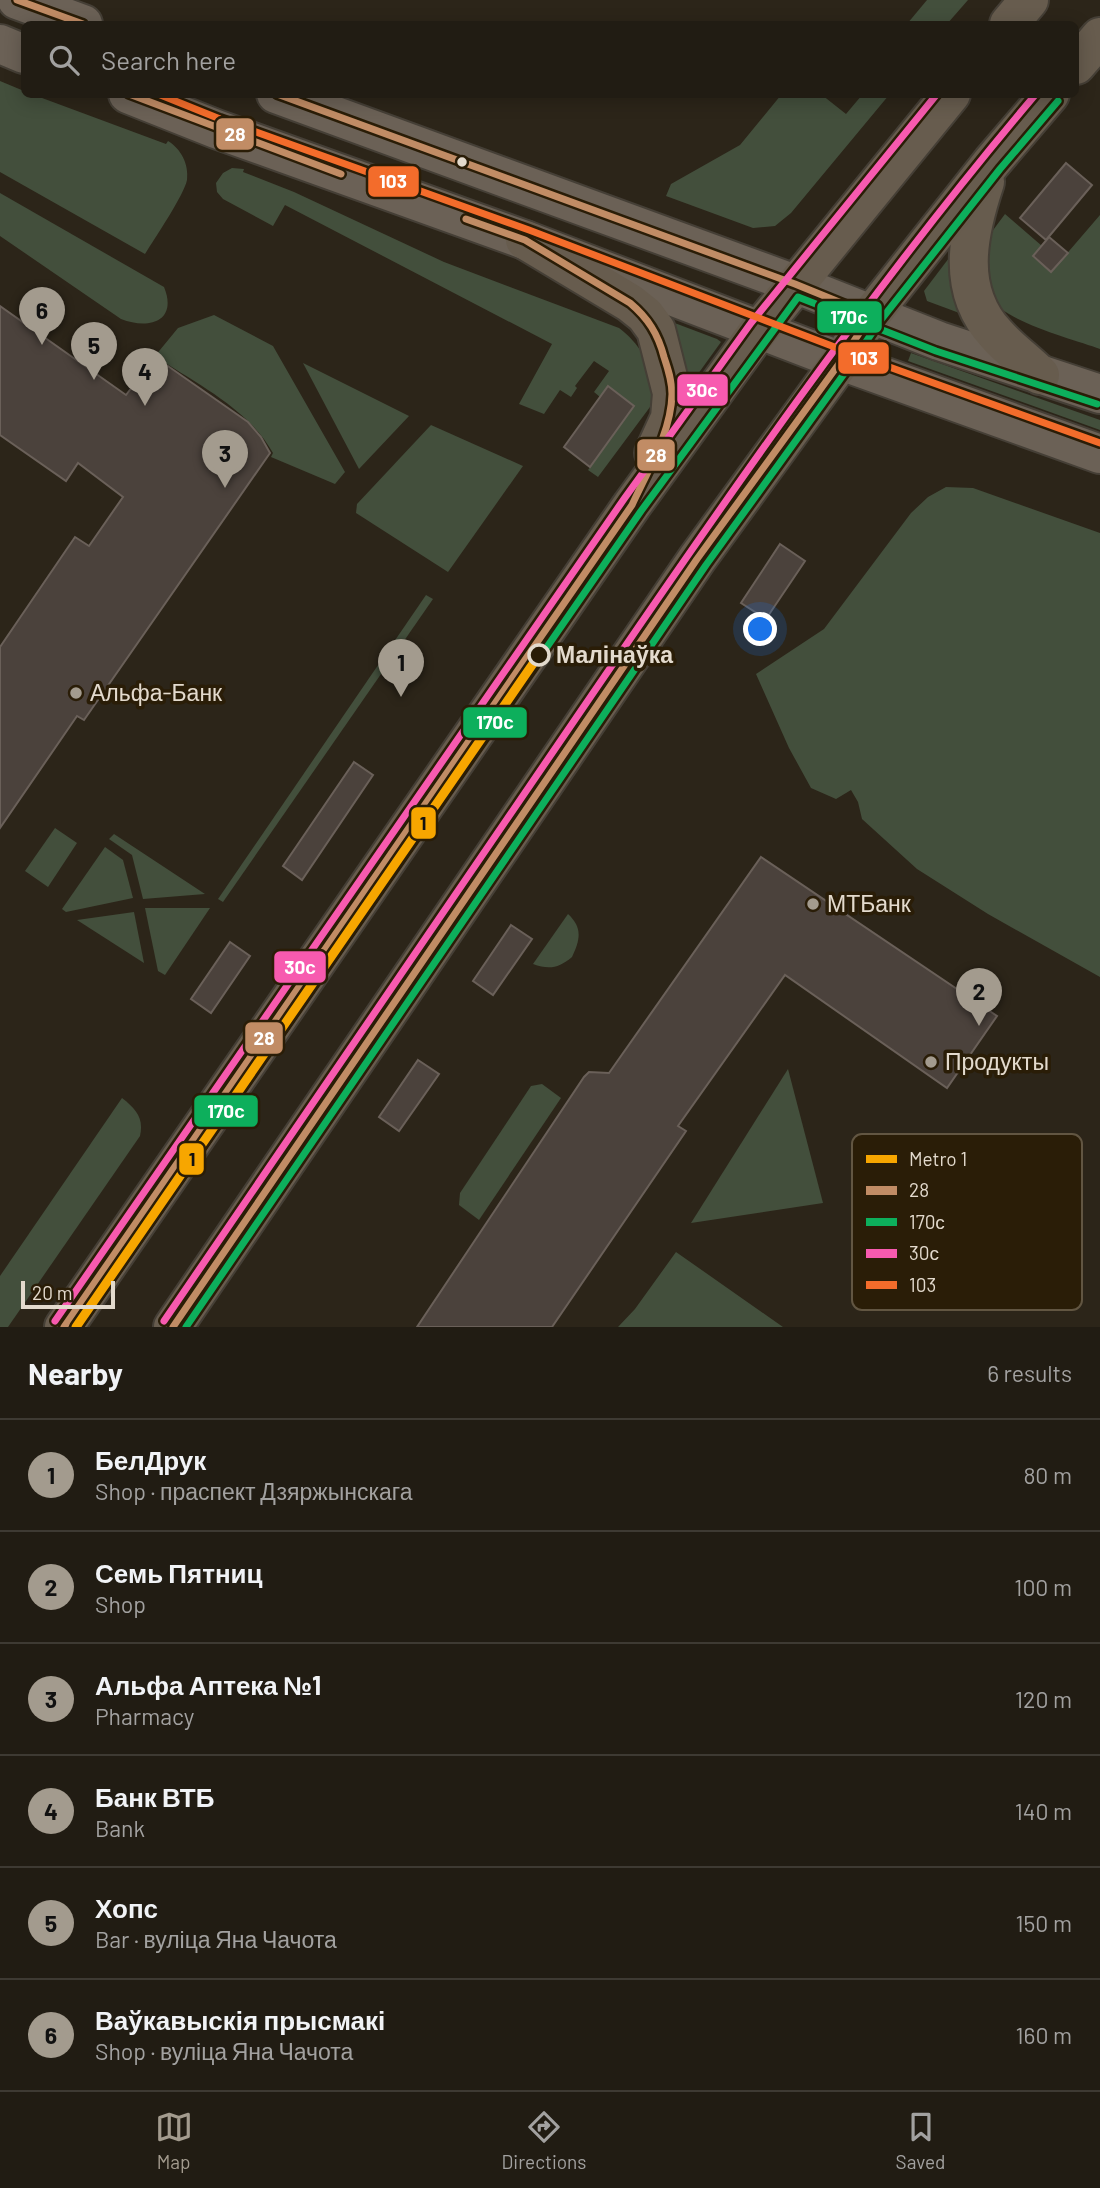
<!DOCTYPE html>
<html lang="en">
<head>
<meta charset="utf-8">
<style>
  :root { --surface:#211c13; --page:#2d2921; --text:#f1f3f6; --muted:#a2a1a0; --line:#3e3a33; --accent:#a39b8e }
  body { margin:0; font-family:Barlow,sans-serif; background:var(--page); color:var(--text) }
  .scale { position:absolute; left:21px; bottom:18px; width:94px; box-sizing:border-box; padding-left:7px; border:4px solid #e3dacd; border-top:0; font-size:19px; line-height:24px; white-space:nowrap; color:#e3dacd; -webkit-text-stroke:5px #2a1d07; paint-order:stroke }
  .you { position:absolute; left:761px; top:630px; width:24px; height:24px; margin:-18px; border:5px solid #fff; border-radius:50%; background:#1a73e8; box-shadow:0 0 0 10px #1a73e833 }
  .badge { display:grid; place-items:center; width:46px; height:46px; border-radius:50%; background:var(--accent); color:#111; font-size:23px; font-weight:700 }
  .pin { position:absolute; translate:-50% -58px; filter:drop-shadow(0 2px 4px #0008) }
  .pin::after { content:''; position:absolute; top:37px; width:24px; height:21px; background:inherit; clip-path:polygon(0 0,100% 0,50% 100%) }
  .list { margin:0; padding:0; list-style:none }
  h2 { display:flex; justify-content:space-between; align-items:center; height:91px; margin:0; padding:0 28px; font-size:30px }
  h2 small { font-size:23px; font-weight:400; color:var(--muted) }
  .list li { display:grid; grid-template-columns:46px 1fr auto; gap:21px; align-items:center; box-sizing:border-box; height:112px; padding:0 28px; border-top:2px solid var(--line) }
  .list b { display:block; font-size:26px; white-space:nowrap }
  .list p { margin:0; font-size:23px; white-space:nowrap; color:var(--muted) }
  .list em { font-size:23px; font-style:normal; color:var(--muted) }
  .icon { flex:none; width:38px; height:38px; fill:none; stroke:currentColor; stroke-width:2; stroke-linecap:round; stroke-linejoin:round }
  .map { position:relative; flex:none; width:1100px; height:1327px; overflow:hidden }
  .search { position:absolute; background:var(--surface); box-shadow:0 4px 18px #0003; left:21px; right:21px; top:21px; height:77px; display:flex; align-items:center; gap:18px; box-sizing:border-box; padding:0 24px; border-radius:10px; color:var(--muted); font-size:26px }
  .sheet { height:763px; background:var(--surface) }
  nav { display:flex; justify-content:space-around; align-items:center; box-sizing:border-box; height:98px; border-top:2px solid var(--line); background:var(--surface); font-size:19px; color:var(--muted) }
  nav a { display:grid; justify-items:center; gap:4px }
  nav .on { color:var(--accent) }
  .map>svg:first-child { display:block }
</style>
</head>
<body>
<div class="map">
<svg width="1100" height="1327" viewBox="0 0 1100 1327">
  <rect width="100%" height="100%" fill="#2c2519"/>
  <g fill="#434f3c">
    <path d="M927,0H968L947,24H907Z"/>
    <path d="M0,81L24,91V94L34,95L166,144L168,141C181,149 189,164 187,180C184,195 155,238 145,254L0,172Z"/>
    <path d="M781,95H822L846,114L862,95H889L791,213L775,226L753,228L666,196L671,184L740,145Z"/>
    <path d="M232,168L244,169L243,172L294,192L444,262L619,328C643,346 660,376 650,407L598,477L588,470L634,406L608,387L600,397L594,392L609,371L594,361L575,386L577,388L571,397L560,390L544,414L519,404L552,344L285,205L273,226L223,199L217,192L216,183L223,173Z"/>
    <path d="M0,193L164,287C178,321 149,330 121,319L0,236Z"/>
    <path d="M1005,214L1042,246L1033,257L1051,272L1100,215V349C1074,339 999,321 990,295C986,285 986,254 985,241Z"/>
    <path d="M949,258L953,263L962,314L927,301L924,291Z"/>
    <path d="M214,315L273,346L345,472L335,484L271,457L273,453C248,408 196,384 155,356L178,328Z"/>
    <path d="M672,322L717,339L721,342L690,385Z"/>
    <path d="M911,353L1100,420V430L908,361Z"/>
    <path d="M303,363L409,416L359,469Z"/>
    <path d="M431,425L523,466L448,572L356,513L357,504Z"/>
    <path d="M946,487L973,488L1100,533V977L988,914L917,869L862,819L858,802L851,790L836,799L811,788L789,748L756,674L824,629L911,513L928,497Z"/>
    <path d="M426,595L433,599L223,902L218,899Z"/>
    <path d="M55,828L77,843L48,887L25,871Z"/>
    <path d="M114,834L205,894L143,899L132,855L109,839Z"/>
    <path d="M105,847L123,860L133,898L66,912L62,909Z"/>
    <path d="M145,908H210L165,975L158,971Z"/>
    <path d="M134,912L144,963L77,920Z"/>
    <path d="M568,914C583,928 580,940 572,957C559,968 549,970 533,964Z"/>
    <path d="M788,1069L823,1203L691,1223Z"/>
    <path d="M542,1084L561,1098L479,1220L459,1205L460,1193L531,1086Z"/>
    <path d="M122,1098C136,1109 144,1118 140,1136L8,1327H0V1276Z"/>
    <path d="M676,1252L783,1327H618L635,1309Z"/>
  </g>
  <g fill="#4b423c" stroke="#6a6059" stroke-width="2">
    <path d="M1066,163L1092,185L1046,240L1020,218Z"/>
    <path d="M1049,237L1068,253L1051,272L1033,256Z"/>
    <path d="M0,306L126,395L155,357L248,422L261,437L270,453L84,720L77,716L0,828V647L75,537L89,546L123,497L78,463L66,481L0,435Z"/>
    <path d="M608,386L634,406L590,467L564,447Z"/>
    <path d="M780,544L805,561L766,619L741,603Z"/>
    <path d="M354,762L373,775L302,880L283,866Z"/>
    <path d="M761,857L997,1016L947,1088L785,975L678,1126L686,1131L552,1327H417L584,1077L589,1072L609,1073Z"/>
    <path d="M511,925L532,939L493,995L473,981Z"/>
    <path d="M230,942L250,956L211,1013L191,999Z"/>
    <path d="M418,1060L439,1074L399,1131L379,1117Z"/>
  </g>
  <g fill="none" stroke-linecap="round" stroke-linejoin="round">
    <defs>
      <g id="secondary">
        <path d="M17,0L83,24"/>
        <path d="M0,44L24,54"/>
        <path d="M128,94L216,129L525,240L841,361L1100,454"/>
        <path d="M276,94L795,284L939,341L1100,394"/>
      </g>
      <g id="primary">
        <path d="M1009,24L1029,0"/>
        <path d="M1076,65L1100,37"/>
        <path d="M985,182C968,233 955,290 996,334C1009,349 1026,361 1040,375"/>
        <path d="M525,240L630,303L645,315L656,330L672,393L670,418L654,453"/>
        <path d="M64,1327L632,505L759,330L951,94"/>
        <path d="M173,1327L697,559L841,361L871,315L992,162L1050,94"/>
      </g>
    </defs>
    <use href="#secondary" stroke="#453f36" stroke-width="42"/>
    <use href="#primary" stroke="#453f36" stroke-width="42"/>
    <use href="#secondary" stroke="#6b6156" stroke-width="38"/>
    <use href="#primary" stroke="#675c4e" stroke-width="38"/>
    <defs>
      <g id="bus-1">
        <path d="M17,0L83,24"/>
        <path d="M129,94L341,174"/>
        <path d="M64,1327L632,505C648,470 671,433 672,394C672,381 668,369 664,357C658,334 648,318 630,303L525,240L466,219"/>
        <path d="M173,1327L697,559L841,361L871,315L795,284L277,94"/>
      </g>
      <g id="bus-2">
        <path d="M77,1327L641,511L798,297L936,351L1097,404"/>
        <path d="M186,1327L706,565L849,367L880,321L1000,169L1058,101"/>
      </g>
      <g id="bus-3">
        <path d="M55,1321L624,499L751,323L937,94"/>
        <path d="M164,1321C301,1121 437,921 574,721C720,507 868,292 1036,94"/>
      </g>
      <path id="bus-4" d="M158,94L220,119L529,230L845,351L1100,443"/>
    </defs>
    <use href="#bus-1" stroke="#2a1d07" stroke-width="12"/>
    <use href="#bus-2" stroke="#2a1d07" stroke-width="12"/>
    <use href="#bus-3" stroke="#2a1d07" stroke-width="12"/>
    <use href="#bus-4" stroke="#2a1d07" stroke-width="12"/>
    <use href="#bus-1" stroke="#c18c65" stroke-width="7"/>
    <use href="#bus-2" stroke="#0daf5c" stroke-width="7"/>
    <use href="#bus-3" stroke="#f75aaf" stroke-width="7"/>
    <use href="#bus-4" stroke="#f36c2b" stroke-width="7"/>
    <defs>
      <path id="metro-1" d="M76,1327L539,655"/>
    </defs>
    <use href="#metro-1" stroke="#2a1d07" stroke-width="14"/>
    <use href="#metro-1" stroke="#f7a600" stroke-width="9"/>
  </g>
  <circle fill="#e3dacd" stroke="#2a1d07" stroke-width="2.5" cx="462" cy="162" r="6"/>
  <circle fill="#2a1d07" stroke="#e3dacd" stroke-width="3.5" cx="539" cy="655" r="10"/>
  <g fill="#a39b8e" stroke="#2a1d07" stroke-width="2.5">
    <circle cx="76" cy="693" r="7"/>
    <circle cx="813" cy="904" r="7"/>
    <circle cx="931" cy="1062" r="7"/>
  </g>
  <g text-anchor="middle" stroke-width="7" stroke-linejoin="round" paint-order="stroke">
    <g font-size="23" font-weight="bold" fill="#e3dacd" stroke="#2a1d07" text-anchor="start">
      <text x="556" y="663">Малінаўка</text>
    </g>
    <g font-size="23" fill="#e3dacd" stroke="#2a1d07" text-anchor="start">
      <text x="90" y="701">Альфа-Банк</text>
      <text x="827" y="912">МТБанк</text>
      <text x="945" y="1070">Продукты</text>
    </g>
  </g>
  <rect x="852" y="1134" width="230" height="176" rx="10" fill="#2a1d07" stroke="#625642" stroke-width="2"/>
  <rect x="866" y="1155" width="31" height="8" fill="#f7a600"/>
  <rect x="866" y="1186" width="31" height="9" fill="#c18c65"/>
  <rect x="866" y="1218" width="31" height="8" fill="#0daf5c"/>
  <rect x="866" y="1249" width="31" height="9" fill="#f75aaf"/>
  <rect x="866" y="1281" width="31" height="8" fill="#f36c2b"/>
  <g font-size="19" fill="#e3dacd">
    <text x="909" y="1166">Metro 1</text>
    <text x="909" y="1197">28</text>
    <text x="909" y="1229">170с</text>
    <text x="909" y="1260">30с</text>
    <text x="909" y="1292">103</text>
  </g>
  <g stroke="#2a1d07" stroke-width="2.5">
    <rect x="215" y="117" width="40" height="34" rx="7" fill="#c18c65"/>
    <rect x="367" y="165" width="53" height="33" rx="7" fill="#f36c2b"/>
    <rect x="816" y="300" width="67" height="34" rx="7" fill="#0daf5c"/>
    <rect x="837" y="341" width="53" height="34" rx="7" fill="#f36c2b"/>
    <rect x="676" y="373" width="53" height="34" rx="7" fill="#f75aaf"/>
    <rect x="636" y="438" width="40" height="34" rx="7" fill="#c18c65"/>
    <rect x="462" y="706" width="66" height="33" rx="7" fill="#0daf5c"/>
    <rect x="410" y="806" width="27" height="34" rx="7" fill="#f7a600"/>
    <rect x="273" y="950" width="54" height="34" rx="7" fill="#f75aaf"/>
    <rect x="244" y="1021" width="40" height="34" rx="7" fill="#c18c65"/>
    <rect x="193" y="1094" width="66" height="34" rx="7" fill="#0daf5c"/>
    <rect x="178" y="1142" width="27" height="34" rx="7" fill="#f7a600"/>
  </g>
  <g font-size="19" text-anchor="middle" font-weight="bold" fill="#fff">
    <text x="235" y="141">28</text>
    <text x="393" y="188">103</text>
    <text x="849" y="324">170с</text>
    <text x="864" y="365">103</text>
    <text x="702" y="397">30с</text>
    <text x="656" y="462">28</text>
    <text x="495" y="729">170с</text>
    <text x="300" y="974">30с</text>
    <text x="264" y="1045">28</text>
    <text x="226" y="1118">170с</text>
  </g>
  <g font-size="19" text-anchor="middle" font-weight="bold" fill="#111">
    <text x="423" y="830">1</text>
    <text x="192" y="1166">1</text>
  </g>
</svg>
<div class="scale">20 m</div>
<div class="you"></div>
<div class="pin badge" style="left:401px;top:697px">1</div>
<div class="pin badge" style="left:979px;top:1026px">2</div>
<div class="pin badge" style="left:225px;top:488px">3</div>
<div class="pin badge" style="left:145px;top:406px">4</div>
<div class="pin badge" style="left:94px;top:380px">5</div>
<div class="pin badge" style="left:42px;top:345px">6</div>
<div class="search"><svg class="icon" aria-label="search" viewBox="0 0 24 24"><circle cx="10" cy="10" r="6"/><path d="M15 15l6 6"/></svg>Search here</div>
</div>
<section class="sheet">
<h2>Nearby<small>6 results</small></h2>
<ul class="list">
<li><span class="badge">1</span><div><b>БелДрук</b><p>Shop · праспект Дзяржынскага</p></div><em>80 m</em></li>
<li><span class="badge">2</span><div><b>Семь Пятниц</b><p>Shop</p></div><em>100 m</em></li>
<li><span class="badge">3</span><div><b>Альфа Аптека №1</b><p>Pharmacy</p></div><em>120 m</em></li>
<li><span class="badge">4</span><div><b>Банк ВТБ</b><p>Bank</p></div><em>140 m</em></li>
<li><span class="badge">5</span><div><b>Хопс</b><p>Bar · вуліца Яна Чачота</p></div><em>150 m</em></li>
<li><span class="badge">6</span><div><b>Ваўкавыскія прысмакі</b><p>Shop · вуліца Яна Чачота</p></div><em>160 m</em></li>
</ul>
</section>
<nav>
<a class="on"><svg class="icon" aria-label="map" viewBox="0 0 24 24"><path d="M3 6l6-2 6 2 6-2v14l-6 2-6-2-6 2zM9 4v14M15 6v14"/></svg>Map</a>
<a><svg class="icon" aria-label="directions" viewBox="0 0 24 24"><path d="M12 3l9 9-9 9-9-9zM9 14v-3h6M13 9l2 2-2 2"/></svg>Directions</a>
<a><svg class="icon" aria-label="saved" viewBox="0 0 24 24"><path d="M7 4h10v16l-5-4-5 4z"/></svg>Saved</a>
</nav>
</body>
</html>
